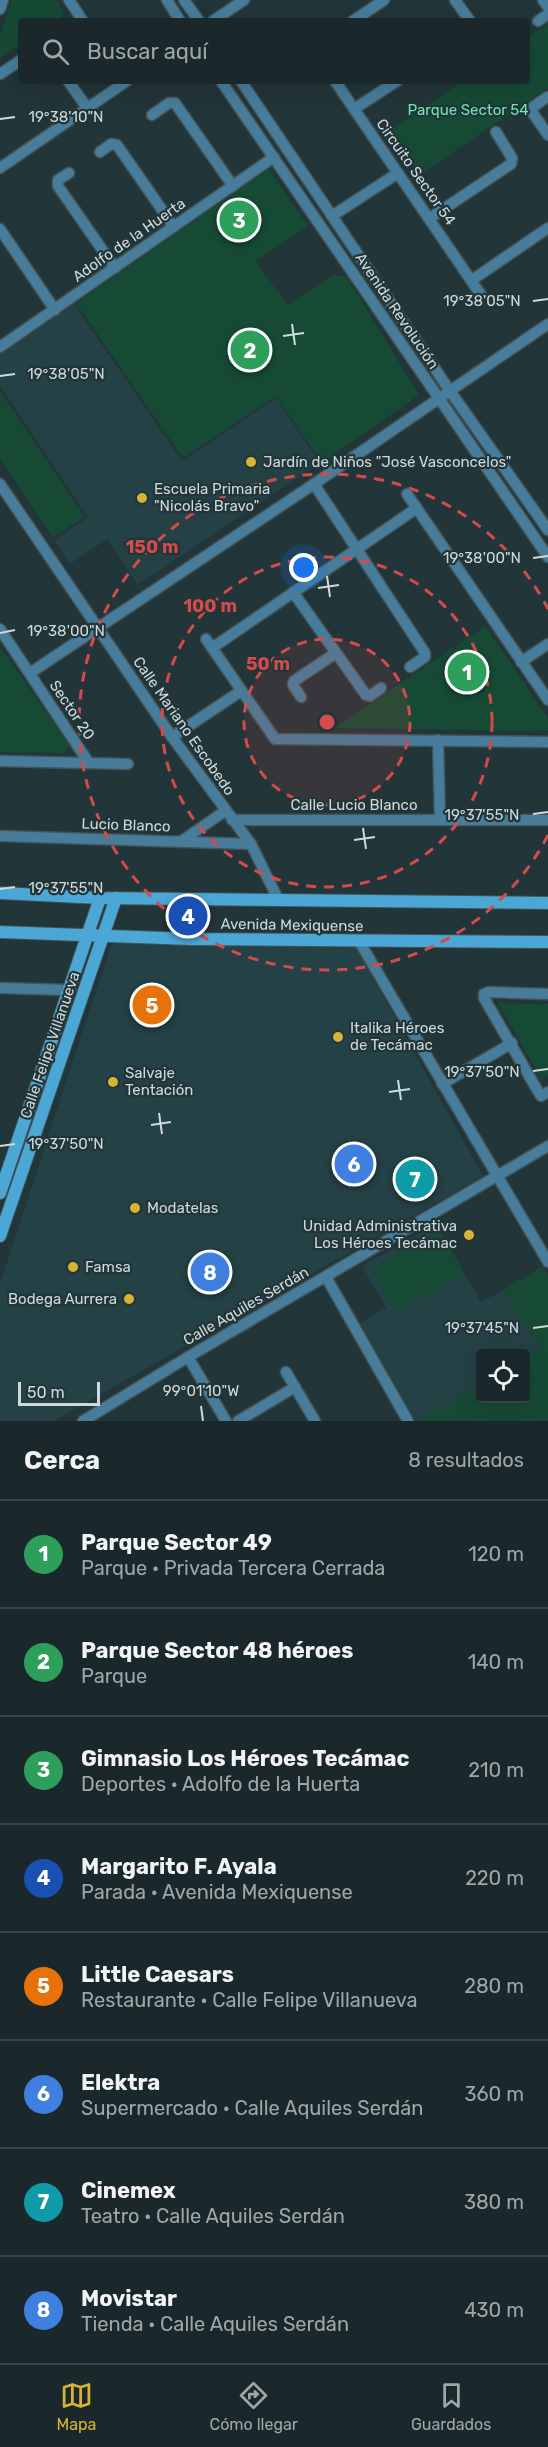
<!DOCTYPE html>
<html lang="es">
<head>
<meta charset="utf-8">
<style>
  :root { --surface:#1a282b; --page:#273437; --text:#f1f3f6; --muted:#9fa6a9; --line:#384447; --accent:#d8b434 }
  body { margin:0; font-family:Rubik,sans-serif; background:var(--page); color:var(--text) }
  .controls { position:absolute; right:18px; bottom:18px; display:grid; overflow:hidden; border-radius:6px; box-shadow:0 6px 24px #0002 }
  .controls button { width:54px; height:54px; display:grid; place-items:center; padding:0; border:0; border-bottom:2px solid var(--line); background:var(--surface); color:var(--text); font:30px sans-serif }
  .scale { position:absolute; left:18px; bottom:15px; width:82px; box-sizing:border-box; padding-left:6px; border:3px solid #cdd9db; border-top:0; font-size:16px; line-height:21px; white-space:nowrap; color:#cdd9db; -webkit-text-stroke:4px #223539; paint-order:stroke }
  .you { position:absolute; left:304px; top:568px; width:21px; height:21px; margin:-15px; border:4px solid #fff; border-radius:50%; background:#1a73e8; box-shadow:0 0 0 9px #1a73e833 }
  .badge { display:grid; place-items:center; width:39px; height:39px; border-radius:50%; background:var(--accent); color:#fff; font-size:20px; font-weight:700 }
  .pin { position:absolute; translate:-50% -50%; border:3px solid #fff; box-shadow:0 2px 6px #0006 }
  .list { margin:0; padding:0; list-style:none }
  h2 { display:flex; justify-content:space-between; align-items:center; height:78px; margin:0; padding:0 24px; font-size:26px }
  h2 small { font-size:20px; font-weight:400; color:var(--muted) }
  .list li { display:grid; grid-template-columns:39px 1fr auto; gap:18px; align-items:center; box-sizing:border-box; height:108px; padding:0 24px; border-top:2px solid var(--line) }
  .list b { display:block; font-size:22px; white-space:nowrap }
  .list p { margin:0; font-size:20px; white-space:nowrap; color:var(--muted) }
  .list em { font-size:20px; font-style:normal; color:var(--muted) }
  .icon { flex:none; width:33px; height:33px; fill:none; stroke:currentColor; stroke-width:2; stroke-linecap:round; stroke-linejoin:round }
  .map { position:relative; flex:none; width:548px; height:1421px; overflow:hidden }
  .search { position:absolute; background:var(--surface); box-shadow:0 6px 24px #0002; left:18px; right:18px; top:18px; height:66px; display:flex; align-items:center; gap:15px; box-sizing:border-box; padding:0 21px; border-radius:6px; color:var(--muted); font-size:22px }
  .sheet { height:942px; background:var(--surface) }
  nav { display:flex; justify-content:space-around; align-items:center; box-sizing:border-box; height:84px; border-top:2px solid var(--line); background:var(--surface); font-size:16px; color:var(--muted) }
  nav a { display:grid; justify-items:center; gap:3px }
  nav .on { color:var(--accent) }
  .map>svg:first-child { display:block }
</style>
</head>
<body>
<div class="map">
<svg width="548" height="1421" viewBox="0 0 548 1421">
  <rect width="100%" height="100%" fill="#223539"/>
  <g fill="#244146">
    <path d="M74,304L182,461L276,398L320,463L138,585L107,539L70,564L54,540L88,517L0,386V354Z"/>
    <path d="M113,940L353,942L483,1176L54,1421H0V1283Z"/>
    <path d="M436,1224L481,1302L503,1290L522,1324L528,1327L541,1349L526,1358V1354H480V1384L416,1421L360,1323L386,1308L362,1266Z"/>
  </g>
  <g fill="#164a35">
    <path d="M12,0H56L65,14L54,21H21V44L0,58V34Z"/>
    <path d="M548,24V88L417,176L387,132L463,81H527V38Z"/>
    <path d="M269,169L308,226L256,261L287,305L333,275L347,277L419,395L322,463L276,396L183,458L76,303Z"/>
    <path d="M0,391L85,517L53,537L0,458Z"/>
    <path d="M485,626L548,718V731L334,728Z"/>
    <path d="M0,647L70,746L64,753L0,752Z"/>
    <path d="M498,1003L548,1004V1076L542,1080Z"/>
    <path d="M440,1231L464,1274L396,1313L371,1270Z"/>
    <path d="M543,1266L548,1276V1421H416L480,1384V1398H526V1358L541,1349L528,1327L522,1324L503,1290Z"/>
  </g>
  <g fill="none" stroke-linecap="round" stroke-linejoin="round">
    <defs>
      <g id="minor">
        <path d="M69,0L83,21"/>
        <path d="M167,0L180,21"/>
        <path d="M184,0L199,21"/>
        <path d="M455,0L470,21"/>
        <path d="M543,0L548,7"/>
        <path d="M0,9L3,0"/>
        <path d="M213,21L244,0"/>
        <path d="M353,21L384,0"/>
        <path d="M538,21L548,14"/>
        <path d="M0,74L21,60"/>
        <path d="M68,81L88,109"/>
        <path d="M221,81L548,557"/>
        <path d="M241,81L450,391L548,530"/>
        <path d="M335,81L481,295"/>
        <path d="M547,97L530,109L548,135"/>
        <path d="M354,109L397,81"/>
        <path d="M152,115L169,103H175L233,186"/>
        <path d="M100,152L111,144L117,145L174,227"/>
        <path d="M0,168L127,81"/>
        <path d="M69,173L58,180V186L115,268"/>
        <path d="M332,216L398,173"/>
        <path d="M430,218L511,164L512,158L496,132"/>
        <path d="M0,229L55,310"/>
        <path d="M472,280L548,228"/>
        <path d="M0,347L274,157"/>
        <path d="M0,484L172,737L251,844L278,899"/>
        <path d="M314,484L425,653V657L410,667"/>
        <path d="M407,494L548,700"/>
        <path d="M293,592L366,695L370,696L381,688"/>
        <path d="M0,629L89,763"/>
        <path d="M206,639L275,739L548,742"/>
        <path d="M212,648L417,508"/>
        <path d="M521,662L548,644"/>
        <path d="M30,673L314,484L548,324"/>
        <path d="M301,697L293,685L294,681L336,653"/>
        <path d="M172,737L241,691"/>
        <path d="M438,740L440,820"/>
        <path d="M0,761L128,764"/>
        <path d="M232,820H548"/>
        <path d="M0,836L251,844"/>
        <path d="M180,842L225,811"/>
        <path d="M359,941L548,1262"/>
        <path d="M0,988L70,990"/>
        <path d="M548,994L489,992L484,994V998L539,1093L541,1096L548,1092"/>
        <path d="M442,1084L512,1043"/>
        <path d="M326,1277L408,1421"/>
        <path d="M188,1357L226,1421"/>
        <path d="M286,1372L315,1421"/>
        <path d="M83,1421L188,1357L548,1146"/>
        <path d="M238,1421L295,1387"/>
      </g>
      <g id="secondary">
        <path d="M0,893L100,898L548,903"/>
        <path d="M0,932L191,939L548,942"/>
        <path d="M0,1193L100,898"/>
        <path d="M0,1236L116,898"/>
      </g>
    </defs>
    <use href="#minor" stroke="#415356" stroke-width="13"/>
    <use href="#secondary" stroke="#415356" stroke-width="14"/>
    <use href="#minor" stroke="#477d9b" stroke-width="10"/>
    <use href="#secondary" stroke="#4ba7d6" stroke-width="12"/>
  </g>
  <path fill="none" stroke="#cdd9db" stroke-width="2" d="M0,119L15,117M533,301L548,299M292,324L295,345M283,336L304,333M0,376L15,374M533,558L548,556M327,576L330,597M318,588L339,585M0,633L15,630M533,814L548,812M363,828L366,849M354,840L375,837M0,889L15,887M533,1071L548,1069M398,1080L401,1100M389,1092L410,1089M159,1113L162,1134M151,1125L171,1122M0,1146L15,1144M533,1328L548,1326M201,1406L203,1421"/>
  <circle cx="327" cy="722" r="83" fill="#d44b4c" fill-opacity=".12"/>
  <g fill="none" stroke="#d44b4c" stroke-width="3" stroke-dasharray="10 8">
    <circle cx="327" cy="722" r="83"/>
    <circle cx="327" cy="722" r="165"/>
    <path d="M548 835A248 248 0 1 1 548 609"/>
  </g>
  <g fill="#d8b434" stroke="#223539" stroke-width="2">
    <circle cx="251" cy="462" r="6"/>
    <circle cx="142" cy="498" r="6"/>
    <circle cx="338" cy="1037" r="6"/>
    <circle cx="113" cy="1082" r="6"/>
    <circle cx="135" cy="1208" r="6"/>
    <circle cx="469" cy="1235" r="6"/>
    <circle cx="73" cy="1267" r="6"/>
    <circle cx="129" cy="1299" r="6"/>
  </g>
  <g text-anchor="middle" stroke-width="4.5" stroke-linejoin="round" paint-order="stroke">
    <g font-size="15" fill="#6ee7b3" stroke="#223539">
      <text x="468" y="115">Parque Sector 54</text>
    </g>
    <g font-size="15" fill="#cdd9db" stroke="#223539">
      <text transform="translate(416 172) rotate(55)" y="5">Circuito Sector 54</text>
      <text transform="translate(129 240) rotate(-35)" y="5">Adolfo de la Huerta</text>
      <text transform="translate(397 311) rotate(56)" y="5">Avenida Revolución</text>
      <text transform="translate(72 710) rotate(56)" y="5">Sector 20</text>
      <text transform="translate(184 726) rotate(55)" y="5">Calle Mariano Escobedo</text>
      <text x="354" y="810">Calle Lucio Blanco</text>
      <text transform="translate(126 825) rotate(2)" y="5">Lucio Blanco</text>
      <text transform="translate(292 925) rotate(1)" y="5">Avenida Mexiquense</text>
      <text transform="translate(50 1045) rotate(-71)" y="5">Calle Felipe Villanueva</text>
      <text transform="translate(246 1306) rotate(-30)" y="5">Calle Aquiles Serdán</text>
    </g>
    <g font-size="15" fill="#cdd9db" stroke="#223539" text-anchor="start">
      <text x="263" y="467">Jardín de Niños "José Vasconcelos"</text>
      <text x="154" y="494">Escuela Primaria<tspan x="154" dy="17">"Nicolás Bravo"</tspan></text>
      <text x="350" y="1033">Italika Héroes<tspan x="350" dy="17">de Tecámac</tspan></text>
      <text x="125" y="1078">Salvaje<tspan x="125" dy="17">Tentación</tspan></text>
      <text x="147" y="1213">Modatelas</text>
      <text x="457" y="1231" text-anchor="end">Unidad Administrativa<tspan x="457" dy="17">Los Héroes Tecámac</tspan></text>
      <text x="85" y="1272">Famsa</text>
      <text x="117" y="1304" text-anchor="end">Bodega Aurrera</text>
    </g>
  </g>
  <g font-size="15" text-anchor="middle" fill="#cdd9db" stroke="#223539" stroke-width="4.5" stroke-linejoin="round" paint-order="stroke">
    <text x="66" y="122">19°38'10"N</text>
    <text x="482" y="306">19°38'05"N</text>
    <text x="66" y="379">19°38'05"N</text>
    <text x="482" y="563">19°38'00"N</text>
    <text x="66" y="636">19°38'00"N</text>
    <text x="482" y="820">19°37'55"N</text>
    <text x="66" y="893">19°37'55"N</text>
    <text x="482" y="1077">19°37'50"N</text>
    <text x="66" y="1149">19°37'50"N</text>
    <text x="482" y="1333">19°37'45"N</text>
    <text x="201" y="1396">99°01'10"W</text>
  </g>
  <circle cx="327" cy="722" r="9" fill="#d44b4c" stroke="#223539" stroke-width="3"/>
  <g font-size="18" text-anchor="middle" font-weight="bold" fill="#d44b4c" stroke="#223539" stroke-width="4.5" stroke-linejoin="round" paint-order="stroke">
    <text x="152" y="553">150 m</text>
    <text x="210" y="612">100 m</text>
    <text x="268" y="670">50 m</text>
  </g>
</svg>
<div class="controls">
<button><svg class="icon" aria-label="locate" viewBox="0 0 24 24"><circle cx="12" cy="12" r="6"/><path d="M12 2v4M12 18v4M2 12h4M18 12h4"/></svg></button>
</div>
<div class="scale">50 m</div>
<div class="you"></div>
<div class="pin badge" style="left:467px;top:672px;background:#2e9e5b">1</div>
<div class="pin badge" style="left:250px;top:350px;background:#2e9e5b">2</div>
<div class="pin badge" style="left:239px;top:220px;background:#2e9e5b">3</div>
<div class="pin badge" style="left:188px;top:916px;background:#1a4fb4">4</div>
<div class="pin badge" style="left:152px;top:1005px;background:#e8710a">5</div>
<div class="pin badge" style="left:354px;top:1164px;background:#3f7fe0">6</div>
<div class="pin badge" style="left:415px;top:1179px;background:#0f9aa8">7</div>
<div class="pin badge" style="left:210px;top:1272px;background:#3f7fe0">8</div>
<div class="search"><svg class="icon" aria-label="search" viewBox="0 0 24 24"><circle cx="10" cy="10" r="6"/><path d="M15 15l6 6"/></svg>Buscar aquí</div>
</div>
<section class="sheet">
<h2>Cerca<small>8 resultados</small></h2>
<ul class="list">
<li><span class="badge" style="background:#2e9e5b">1</span><div><b>Parque Sector 49</b><p>Parque · Privada Tercera Cerrada</p></div><em>120 m</em></li>
<li><span class="badge" style="background:#2e9e5b">2</span><div><b>Parque Sector 48 héroes</b><p>Parque</p></div><em>140 m</em></li>
<li><span class="badge" style="background:#2e9e5b">3</span><div><b>Gimnasio Los Héroes Tecámac</b><p>Deportes · Adolfo de la Huerta</p></div><em>210 m</em></li>
<li><span class="badge" style="background:#1a4fb4">4</span><div><b>Margarito F. Ayala</b><p>Parada · Avenida Mexiquense</p></div><em>220 m</em></li>
<li><span class="badge" style="background:#e8710a">5</span><div><b>Little Caesars</b><p>Restaurante · Calle Felipe Villanueva</p></div><em>280 m</em></li>
<li><span class="badge" style="background:#3f7fe0">6</span><div><b>Elektra</b><p>Supermercado · Calle Aquiles Serdán</p></div><em>360 m</em></li>
<li><span class="badge" style="background:#0f9aa8">7</span><div><b>Cinemex</b><p>Teatro · Calle Aquiles Serdán</p></div><em>380 m</em></li>
<li><span class="badge" style="background:#3f7fe0">8</span><div><b>Movistar</b><p>Tienda · Calle Aquiles Serdán</p></div><em>430 m</em></li>
</ul>
</section>
<nav>
<a class="on"><svg class="icon" aria-label="map" viewBox="0 0 24 24"><path d="M3 6l6-2 6 2 6-2v14l-6 2-6-2-6 2zM9 4v14M15 6v14"/></svg>Mapa</a>
<a><svg class="icon" aria-label="directions" viewBox="0 0 24 24"><path d="M12 3l9 9-9 9-9-9zM9 14v-3h6M13 9l2 2-2 2"/></svg>Cómo llegar</a>
<a><svg class="icon" aria-label="saved" viewBox="0 0 24 24"><path d="M7 4h10v16l-5-4-5 4z"/></svg>Guardados</a>
</nav>
</body>
</html>
